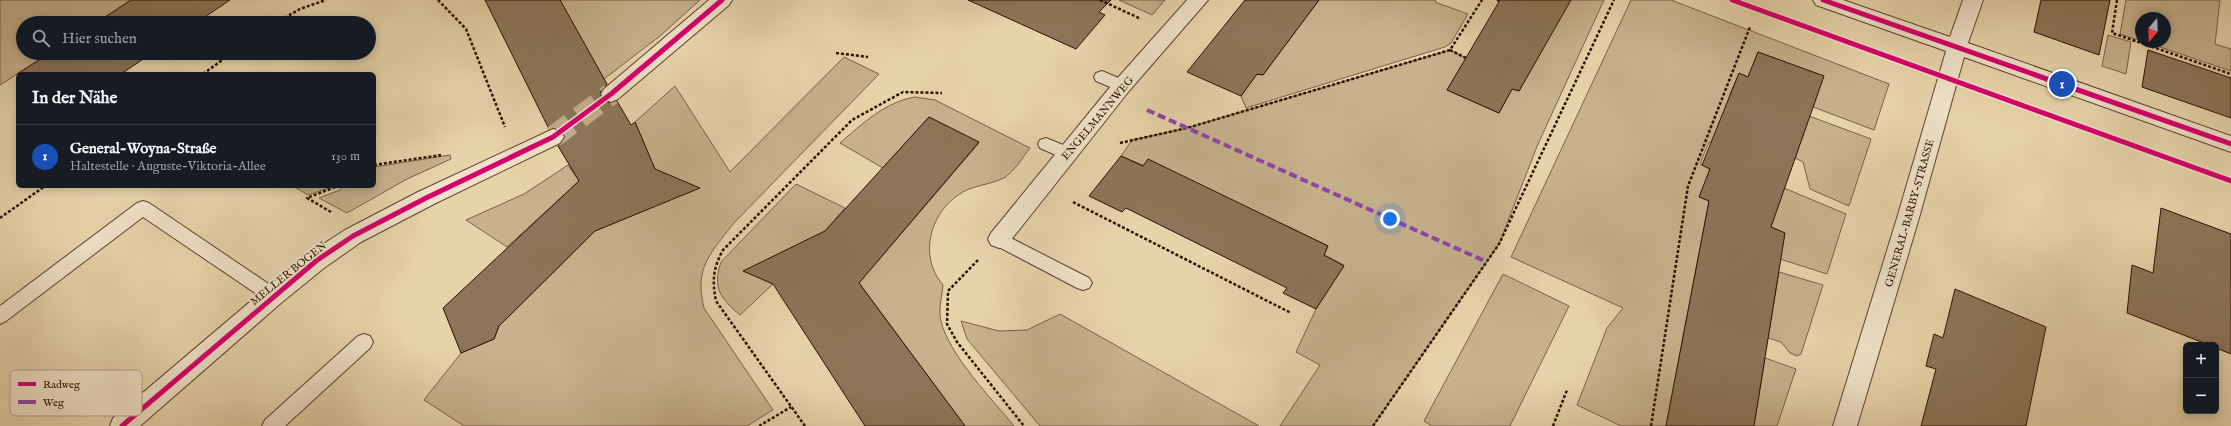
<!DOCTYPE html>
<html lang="de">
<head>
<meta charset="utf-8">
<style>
  :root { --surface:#171b24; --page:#242831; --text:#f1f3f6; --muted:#9ea1a6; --line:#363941; --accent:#7c3aed }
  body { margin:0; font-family:"IM FELL English",serif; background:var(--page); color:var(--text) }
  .controls { position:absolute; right:12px; bottom:12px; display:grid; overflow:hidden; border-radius:6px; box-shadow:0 2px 10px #0003 }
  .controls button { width:36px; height:36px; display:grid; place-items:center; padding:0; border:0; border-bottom:1px solid var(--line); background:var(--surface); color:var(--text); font:20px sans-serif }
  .compass { position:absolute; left:2135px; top:12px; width:36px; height:36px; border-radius:50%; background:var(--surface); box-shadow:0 2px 10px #0003; rotate:199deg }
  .you { position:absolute; left:1390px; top:219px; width:14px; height:14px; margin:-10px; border:3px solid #fff; border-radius:50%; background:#1a73e8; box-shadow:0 0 0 6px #1a73e833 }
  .badge { display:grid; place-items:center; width:26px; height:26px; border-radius:50%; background:var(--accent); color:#fff; font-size:13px; font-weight:700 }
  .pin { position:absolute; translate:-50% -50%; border:2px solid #fff; box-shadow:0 1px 4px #0006 }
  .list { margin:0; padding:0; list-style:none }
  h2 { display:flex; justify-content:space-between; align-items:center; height:52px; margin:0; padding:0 16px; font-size:17px }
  h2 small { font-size:13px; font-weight:400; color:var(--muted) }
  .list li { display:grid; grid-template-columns:26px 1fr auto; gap:12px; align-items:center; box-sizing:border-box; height:64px; padding:0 16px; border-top:1px solid var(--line) }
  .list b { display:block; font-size:15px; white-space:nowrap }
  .list p { margin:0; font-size:13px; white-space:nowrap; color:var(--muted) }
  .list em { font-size:13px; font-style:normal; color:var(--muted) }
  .icon { flex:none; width:22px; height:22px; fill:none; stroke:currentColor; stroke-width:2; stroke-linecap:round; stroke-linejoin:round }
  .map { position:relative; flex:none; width:2231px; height:426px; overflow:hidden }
  .search { position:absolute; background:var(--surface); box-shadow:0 2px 10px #0003; left:16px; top:16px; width:360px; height:44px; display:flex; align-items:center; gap:10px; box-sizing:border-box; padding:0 14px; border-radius:22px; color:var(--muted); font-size:15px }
  .panel { position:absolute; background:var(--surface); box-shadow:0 2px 10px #0003; left:16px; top:72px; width:360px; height:116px; border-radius:6px }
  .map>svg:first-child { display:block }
</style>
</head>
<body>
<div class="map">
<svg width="2231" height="426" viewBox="0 0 2231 426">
  <rect width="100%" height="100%" fill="#e7d3aa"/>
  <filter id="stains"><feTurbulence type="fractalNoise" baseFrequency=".005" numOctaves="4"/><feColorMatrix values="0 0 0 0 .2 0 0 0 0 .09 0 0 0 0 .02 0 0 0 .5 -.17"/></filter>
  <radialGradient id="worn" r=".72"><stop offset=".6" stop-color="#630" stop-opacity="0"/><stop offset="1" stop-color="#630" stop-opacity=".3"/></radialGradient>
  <g fill="#c7b28d" stroke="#786146">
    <path d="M0,0H131L96,23H23V53H50L0,85Z"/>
    <path d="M560,0H700L660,36L604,79Z"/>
    <path d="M1119,0H1165L1152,15Z"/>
    <path d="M1319,0H1436L1435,2L1468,14L1451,43L1445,47L1246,108L1241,96L1257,74L1263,75Z"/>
    <path d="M1561,0H1604L1538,144L1499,244L1373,426H1280L1320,365L1296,352L1316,309L1344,265L1324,255L1328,246L1287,226L1121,156L1132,140L1187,128L1450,50L1466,58L1447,90L1499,113L1512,89L1519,91L1568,4Z"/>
    <path d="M1631,0H1671L1889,84L1874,130L1813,107L1823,76L1758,52L1748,77L1739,74L1730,94L1718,145L1709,142L1700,164L1710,169L1700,197L1709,201L1666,426H1621L1577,405L1607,328L1623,308L1511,257Z"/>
    <path d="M2126,0H2220L2215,44L2231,49V71L2145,42H2165V18H2141V41L2120,34Z"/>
    <path d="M2108,35L2131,42L2126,74L2102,66Z"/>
    <path d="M844,57L879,74L733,224C710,254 694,268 704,308L773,410L747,426H464L424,400L461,353L494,339L499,326L595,231L699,188L655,169L635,122L675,86L730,172Z"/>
    <path d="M915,97L935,100L1030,148C1023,157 1014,172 1004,178C994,183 980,185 969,189C932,205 916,254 943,285C942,296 938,310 941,321C949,355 992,399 1014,426H965L859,283L979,143L929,117L883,168L840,143C862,124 885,102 915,97Z"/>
    <path d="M1809,116L1871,139L1849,206L1810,189L1803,162L1795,158Z"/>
    <path d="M450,155L451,159L407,179L347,213L319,198L340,190L342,186H374V167Z"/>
    <path d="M568,165L579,181L507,247L466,220L524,194Z"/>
    <path d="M796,184L845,208L825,231L744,271L773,284L740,315C721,299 712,288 721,262Z"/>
    <path d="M293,186H335L308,195Z"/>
    <path d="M1784,188L1846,214L1827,274L1780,259L1785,233L1771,227Z"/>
    <path d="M1779,272L1823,285L1801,354L1797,356L1790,353L1781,342L1768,338Z"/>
    <path d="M1503,274L1569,306L1510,426H1432L1424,421Z"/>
    <path d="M1060,314L1259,426H1040L967,339L961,321L999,331L1027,330Z"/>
    <path d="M1765,358L1796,369L1777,426H1754Z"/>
  </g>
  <g fill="#8c7558" stroke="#2a1000">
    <path d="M131,0H230L196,23H96Z"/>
    <path d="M485,0H560L607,84L600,93L603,100L610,103L617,101L631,125L635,122L655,169L700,188L595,231L499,326L494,339L461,353L443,308L579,181L558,146L561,144L565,136L560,130L553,128L549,129Z"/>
    <path d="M968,0H1111L1099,12L1105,15L1076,49Z"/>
    <path d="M1245,0H1319L1263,75L1257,74L1241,96L1187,72Z"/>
    <path d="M1500,0H1571L1519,91L1512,89L1499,113L1447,90Z"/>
    <path d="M2041,0H2110L2099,55L2034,32Z"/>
    <path d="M2148,50L2231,78V118L2142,87Z"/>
    <path d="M1758,52L1824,76L1771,227L1785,233L1754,426H1666L1709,201L1699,197L1710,169L1702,165L1739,73L1748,77Z"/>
    <path d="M50,53H152L121,74H17Z"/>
    <path d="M929,117L979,142L859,283L965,426H865L773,284L743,271L825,231Z"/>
    <path d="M1121,156L1143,166L1148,159L1328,246L1324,255L1344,266L1316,309L1283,293L1287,288L1126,208L1122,212L1089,196Z"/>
    <path d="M2161,208L2231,234V354L2216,348V345H2209L2127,313L2132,265L2153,273Z"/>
    <path d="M1955,289L2046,327L2026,426H1921L1936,369L1926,366L1934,334L1943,338Z"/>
  </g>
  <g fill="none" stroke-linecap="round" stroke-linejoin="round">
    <path stroke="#c1ac88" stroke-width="22" stroke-dasharray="22 11" stroke-linecap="butt" d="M553,137L611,94"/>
    <defs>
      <g id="lane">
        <path d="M1102,71L1128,82L1130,86L1128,90L1122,92L1096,81L1094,77L1096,73Z"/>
        <path d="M1046,138L1073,149L1075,154L1073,159L1067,160L1040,148L1038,144L1040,140Z"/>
        <path d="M143,201L149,203L279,291L282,296L279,301L273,304L267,301L143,217L6,321L0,324V306L137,203Z"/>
        <path d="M999,232L1089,278L1092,283L1089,288L1083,290L1077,288L993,244L990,239L993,234Z"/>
        <path d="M364,334L370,336L373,342L370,348L285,426H262L265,420L358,336Z"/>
      </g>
      <g id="street">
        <path d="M709,0H732L729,5L618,99L611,102L604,99L601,94L604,89Z"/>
        <path d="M1187,0H1208L1129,91L1007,245L999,248L991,245L988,239L991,233L1115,81Z"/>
        <path d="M1813,0H1843L1950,37L1963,0H1983L1968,43L2231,136V152L1964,57L1919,218L1857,426H1833L1897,218L1946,51L1816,5Z"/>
        <path d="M553,129L560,131L564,137L560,143L434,204L361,242L324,268L281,303L140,426H110L113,418L265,289L308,254L345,230L418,192Z"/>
      </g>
    </defs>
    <use href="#lane" stroke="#59412a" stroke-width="2"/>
    <use href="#street" stroke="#59412a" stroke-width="2"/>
    <g stroke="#2a1000" stroke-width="2.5" stroke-dasharray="3 2" stroke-linecap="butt">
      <path d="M438,0L466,29L505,127"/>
      <path d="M1100,0L1141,19"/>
      <path d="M1497,0L1499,1"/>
      <path d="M2117,0L2112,33L2231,74"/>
      <path d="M276,23L300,9L326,0"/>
      <path d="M1450,50L1466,58"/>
      <path d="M836,53L868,57"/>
      <path d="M203,74L232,53"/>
      <path d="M1120,143L1187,128L1450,50L1482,0"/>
      <path d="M374,165L441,155"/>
      <path d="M1073,202L1291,313"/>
      <path d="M331,212L307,198L338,186"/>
      <path d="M0,218L45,186"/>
      <path d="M978,260L948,291L947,324L957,342L1024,426"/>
      <path d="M759,426L791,407"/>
      <path d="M805,426L716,301C712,281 713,268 723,250L852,120L903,92L942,93"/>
      <path d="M1373,426L1499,244L1614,0"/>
      <path d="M1553,426L1567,390"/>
      <path d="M1651,426L1688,186L1750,27"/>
    </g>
    <use href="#lane" fill="#efe2c8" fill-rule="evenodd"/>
    <use href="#street" fill="#efe2c8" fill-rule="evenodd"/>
    <path stroke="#8e44ad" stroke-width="4" stroke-dasharray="8 4" stroke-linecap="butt" d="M1147,110L1487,262"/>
    <defs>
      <g id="cycleway">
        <path d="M1732,0L2231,181"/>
        <path d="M1823,0L2231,144"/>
        <path d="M122,426L316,261L353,236L426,198L553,137L611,94L722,0"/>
      </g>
    </defs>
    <use href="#cycleway" stroke="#efe2c8" stroke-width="8"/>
    <use href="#cycleway" stroke="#d6006c" stroke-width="5"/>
  </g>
  <g text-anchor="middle" stroke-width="3.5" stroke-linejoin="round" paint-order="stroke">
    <g font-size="11" fill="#2a1000" stroke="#efe2c8">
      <text transform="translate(1097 118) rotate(-50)" y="4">ENGELMANNWEG</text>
      <text transform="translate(1909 213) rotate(-74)" y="4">GENERAL-BARBY-STRASSE</text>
      <text transform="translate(288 273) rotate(-39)" y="4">MELLER BOGEN</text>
    </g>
  </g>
  <rect x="10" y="370" width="132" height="46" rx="6" fill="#efe2c8" stroke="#b4a38c" stroke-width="1"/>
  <rect x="18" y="382" width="18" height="4" fill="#d6006c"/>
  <rect x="18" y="400" width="18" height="4" fill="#8e44ad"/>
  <g font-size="11" fill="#2a1000">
    <text x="43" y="388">Radweg</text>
    <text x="43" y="406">Weg</text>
  </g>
  <rect width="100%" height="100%" filter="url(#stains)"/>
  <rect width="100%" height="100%" fill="url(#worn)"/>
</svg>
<div class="controls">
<button>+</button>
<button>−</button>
</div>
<svg class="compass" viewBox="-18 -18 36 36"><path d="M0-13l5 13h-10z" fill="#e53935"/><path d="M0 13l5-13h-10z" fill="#9ea1a6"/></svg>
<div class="you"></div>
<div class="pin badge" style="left:2062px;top:84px;background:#1a4fb4">1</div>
<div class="search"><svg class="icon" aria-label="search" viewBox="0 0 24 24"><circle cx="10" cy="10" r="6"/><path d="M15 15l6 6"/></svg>Hier suchen</div>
<section class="panel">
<h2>In der Nähe<small></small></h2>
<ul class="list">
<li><span class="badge" style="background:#1a4fb4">1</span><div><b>General-Woyna-Straße</b><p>Haltestelle · Auguste-Viktoria-Allee</p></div><em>130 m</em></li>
</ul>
</section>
</div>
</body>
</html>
